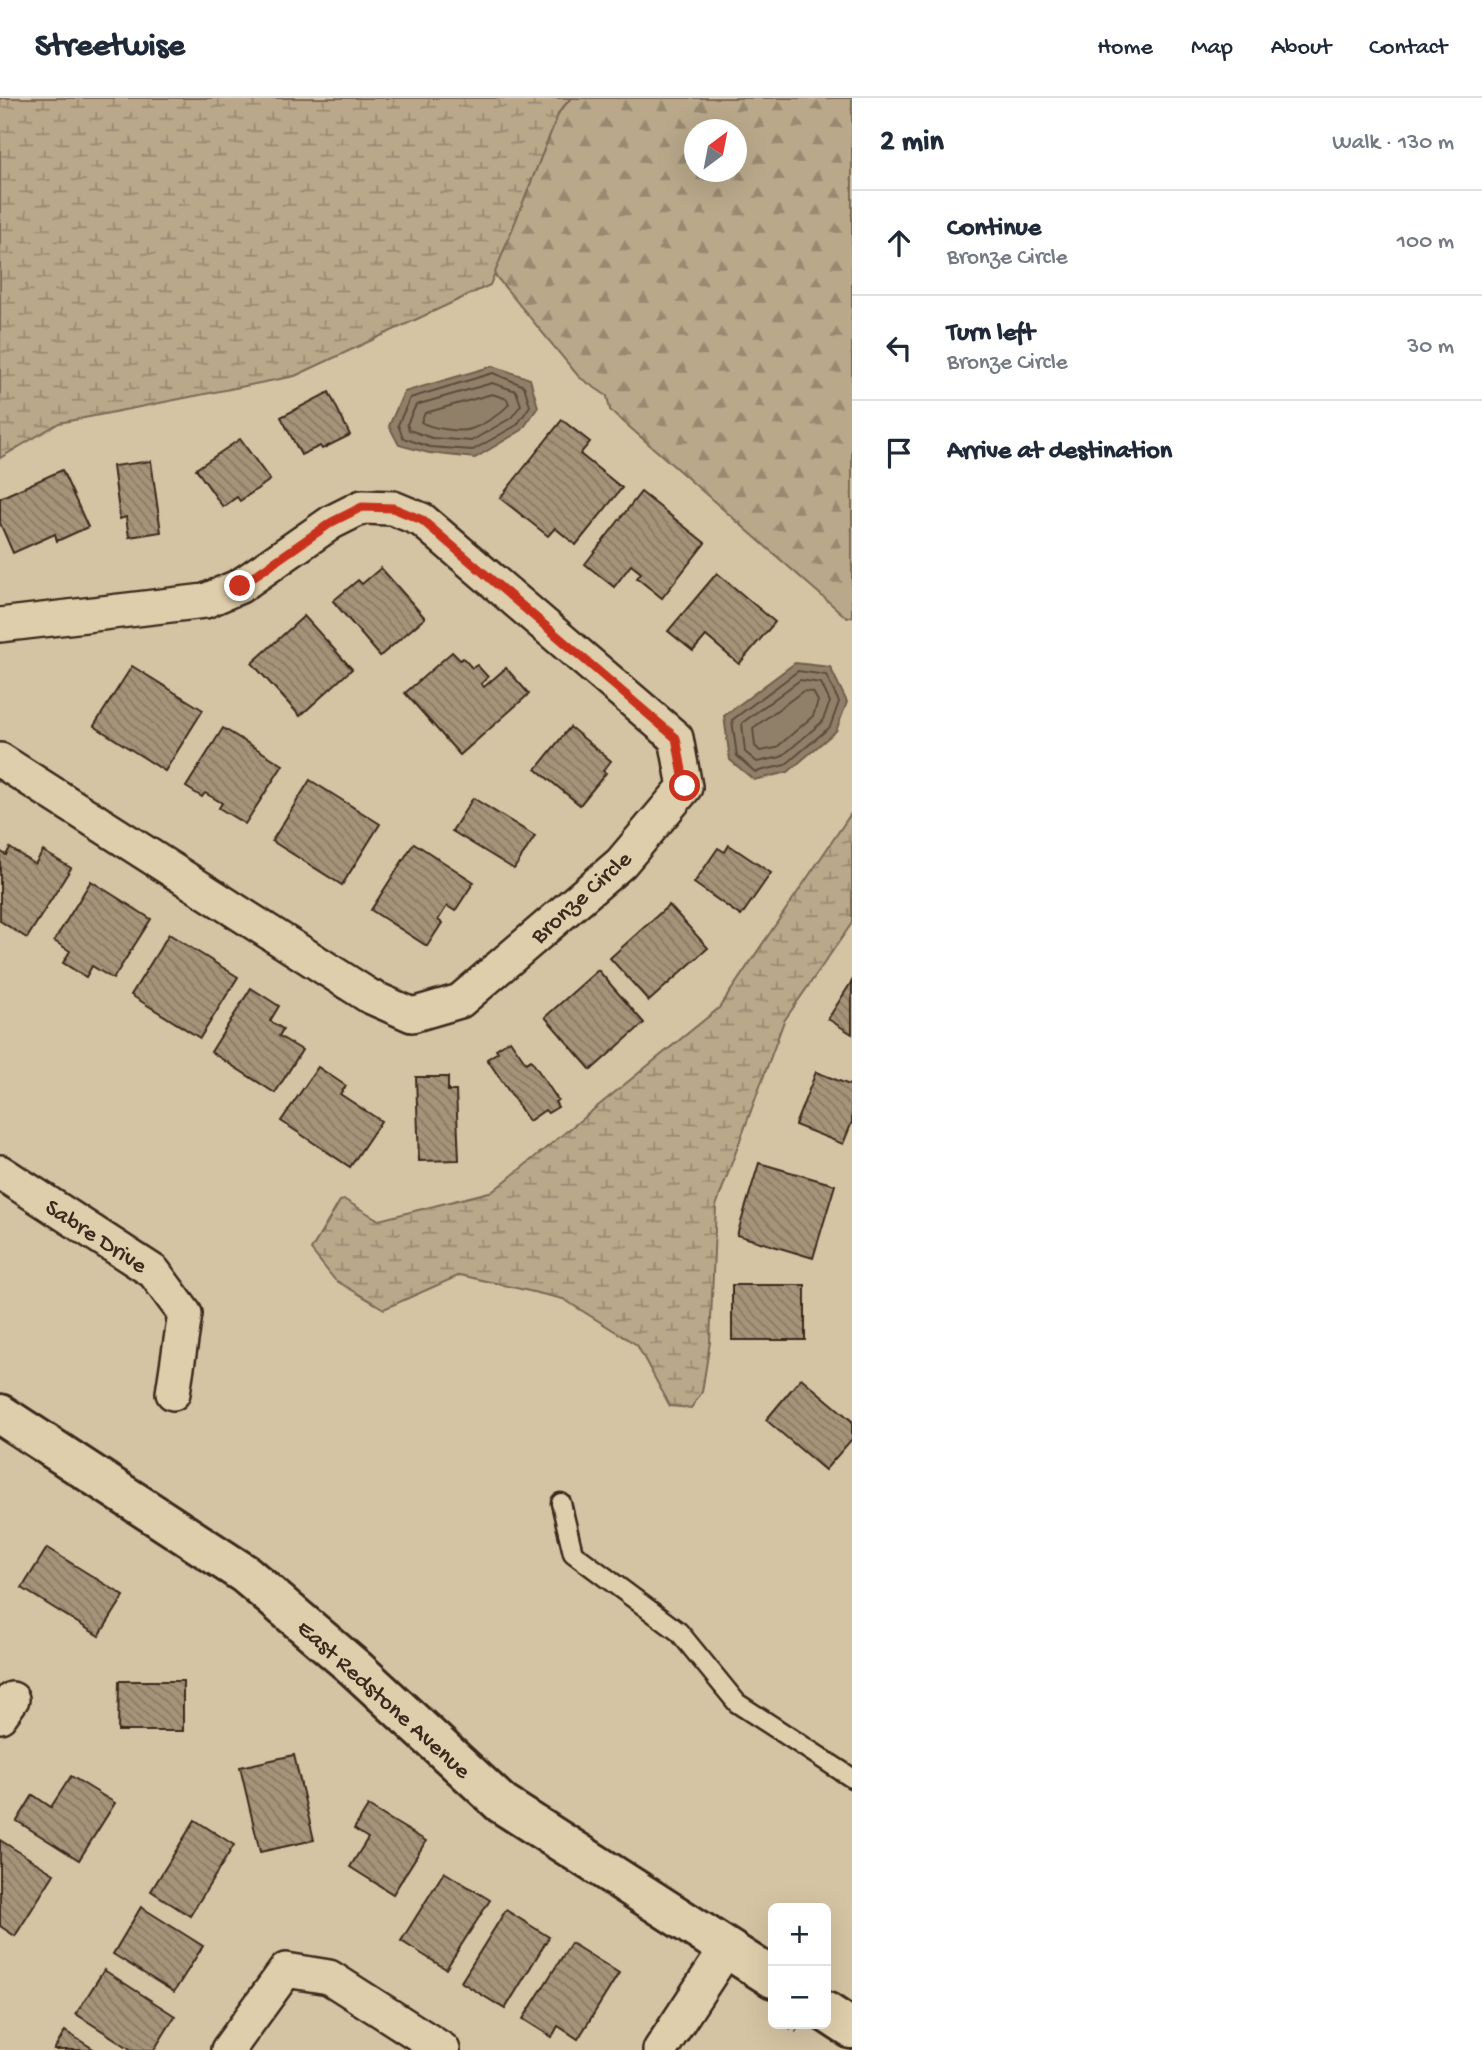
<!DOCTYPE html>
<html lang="en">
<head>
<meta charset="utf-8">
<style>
  :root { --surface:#fff; --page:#f2f2f3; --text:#1f2937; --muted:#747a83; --line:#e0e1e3 }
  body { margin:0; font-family:"Gochi Hand",sans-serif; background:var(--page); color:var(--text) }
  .controls { position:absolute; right:21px; bottom:21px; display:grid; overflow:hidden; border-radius:10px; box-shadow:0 7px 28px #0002 }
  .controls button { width:63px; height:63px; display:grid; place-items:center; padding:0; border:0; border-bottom:2px solid var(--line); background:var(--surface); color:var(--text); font:35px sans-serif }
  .compass { position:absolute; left:684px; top:21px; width:63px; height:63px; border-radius:50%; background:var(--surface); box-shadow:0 7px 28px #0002; rotate:32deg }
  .stop { position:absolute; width:21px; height:21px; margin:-16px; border:5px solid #c8321e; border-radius:50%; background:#fff }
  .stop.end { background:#c8321e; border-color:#fff; box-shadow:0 2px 7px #0008 }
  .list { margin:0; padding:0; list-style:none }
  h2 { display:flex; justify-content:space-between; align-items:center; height:91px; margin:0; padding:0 28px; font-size:30px }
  h2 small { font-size:23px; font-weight:400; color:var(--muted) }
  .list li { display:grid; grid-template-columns:46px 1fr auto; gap:21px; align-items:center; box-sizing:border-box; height:105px; padding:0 28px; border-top:2px solid var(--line) }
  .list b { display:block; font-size:26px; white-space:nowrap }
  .list p { margin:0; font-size:23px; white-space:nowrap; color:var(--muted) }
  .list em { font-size:23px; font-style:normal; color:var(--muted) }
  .icon { flex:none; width:38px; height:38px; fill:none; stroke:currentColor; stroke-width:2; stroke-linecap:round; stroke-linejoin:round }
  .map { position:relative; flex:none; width:852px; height:1952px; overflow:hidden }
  header { display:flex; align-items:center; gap:42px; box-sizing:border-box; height:98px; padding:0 35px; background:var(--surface); border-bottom:2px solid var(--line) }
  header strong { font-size:33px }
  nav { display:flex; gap:38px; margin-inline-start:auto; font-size:24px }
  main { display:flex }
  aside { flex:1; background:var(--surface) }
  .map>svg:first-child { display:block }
</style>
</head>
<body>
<header>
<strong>Streetwise</strong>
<nav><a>Home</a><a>Map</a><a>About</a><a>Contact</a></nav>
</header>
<main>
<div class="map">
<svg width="852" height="1952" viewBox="0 0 852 1952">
  <defs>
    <pattern id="forest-firs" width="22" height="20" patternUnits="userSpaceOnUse" patternTransform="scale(1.75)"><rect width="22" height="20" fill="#b9a88a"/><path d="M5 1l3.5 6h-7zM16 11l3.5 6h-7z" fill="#988970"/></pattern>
    <pattern id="wetland-marsh" width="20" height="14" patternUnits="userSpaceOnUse" patternTransform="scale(1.75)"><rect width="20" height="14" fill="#b9a88a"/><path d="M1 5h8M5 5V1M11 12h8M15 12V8" fill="none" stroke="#988970"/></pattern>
    <pattern id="building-back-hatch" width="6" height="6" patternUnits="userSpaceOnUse" patternTransform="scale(1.75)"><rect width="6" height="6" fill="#a59479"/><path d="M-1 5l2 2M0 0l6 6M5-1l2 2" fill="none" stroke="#887963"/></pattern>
  </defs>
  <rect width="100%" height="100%" fill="#d5c4a3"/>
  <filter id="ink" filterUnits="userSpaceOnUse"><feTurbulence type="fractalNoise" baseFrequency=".0143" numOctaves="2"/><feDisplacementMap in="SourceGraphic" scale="14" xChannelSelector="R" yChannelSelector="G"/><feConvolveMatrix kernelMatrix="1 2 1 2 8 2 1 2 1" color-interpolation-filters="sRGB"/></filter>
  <g filter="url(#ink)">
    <path fill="url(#forest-firs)" stroke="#7a6954" stroke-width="2" fill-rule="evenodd" d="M571,0H852V519L847,520L610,312L607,298L579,279L494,176L559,14ZM694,32H736V74H694Z"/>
    <g fill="url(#wetland-marsh)" stroke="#7a6954" stroke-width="2">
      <path d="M0,0H571L559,14L490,187L295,278L59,325L0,360Z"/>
      <path d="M852,714V825L784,923L716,1108L710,1244L702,1294L691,1310L670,1308L637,1247L563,1201L460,1177L384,1211L335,1182L311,1152L340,1103L345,1102L379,1122L493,1093L719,910Z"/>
    </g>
    <g fill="#918069" stroke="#6f5e4b" stroke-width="2">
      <path d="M493,268L530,281L538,309L522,332L475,360L429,355L399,347L389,328L404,294Z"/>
      <path d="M795,565L830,569L847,604L836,633L788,674L754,682L730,662L724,618Z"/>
    </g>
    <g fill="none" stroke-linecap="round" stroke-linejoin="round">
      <g stroke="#5d4c3c" stroke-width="2">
        <path d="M493,275L524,288L530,308L517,327L473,352L430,349L403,340L398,327L410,300Z"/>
        <path d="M492,285L516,293L521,307L511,320L471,343L432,340L409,332L407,326L416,307Z"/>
        <path d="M492,296L507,301L509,306C501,316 483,327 471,331C461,335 430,330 421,324L425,315Z"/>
        <path d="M798,573L826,577L839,604L830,629L785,667L755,674L737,658L732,622Z"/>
        <path d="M800,582L821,585L830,604L822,624L781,659L757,664L745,654L742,625Z"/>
        <path d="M803,593L813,594L818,603L813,618L776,650L760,653L755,648L753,630Z"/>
      </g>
    </g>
    <g fill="url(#building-back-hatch)" stroke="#3b2a1e" stroke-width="2">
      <path d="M329,294L350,337L322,351L320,348L301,357L281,319Z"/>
      <path d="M562,322L590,344L580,356L622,390L576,447L555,430L548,438L500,400Z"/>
      <path d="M240,341L270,382L240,403L237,399L223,409L196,371Z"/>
      <path d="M151,363L161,434L129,439L126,419L120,421L113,368Z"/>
      <path d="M62,372L88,429L57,443L55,436L13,455L0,425V400Z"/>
      <path d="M641,394L705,445L662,500L637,480L641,475L631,467L614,489L585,466Z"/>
      <path d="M381,470L425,520L380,558L333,503L358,482L362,486Z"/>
      <path d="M717,475L775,524L739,566L706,538L693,553L668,533Z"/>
      <path d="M304,518L352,571L300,618L252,565Z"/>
      <path d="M452,554L460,562L463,560L472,570L477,567L488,579L481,586L484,589L506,570L529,596L460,657L405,595Z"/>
      <path d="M132,568L203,612L165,673L94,628Z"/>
      <path d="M570,629L611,663L603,673L606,675L580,707L536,671Z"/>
      <path d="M223,630L283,667L245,726L219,710L222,705L205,695L202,699L186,689Z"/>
      <path d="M310,682L380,726L342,787L272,743Z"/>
      <path d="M473,700L535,738L514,771L452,733Z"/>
      <path d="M414,745L474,784L455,813L447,808L438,822L442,825L427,848L371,812Z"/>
      <path d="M729,747L771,775L741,818L694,785L718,750L725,754Z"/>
      <path d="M10,750L35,766L43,753L71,770L27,840L0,823V753L6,757Z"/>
      <path d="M91,783L151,821L113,881L92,868L86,879L63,865L70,853L54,843Z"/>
      <path d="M669,807L708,850L649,903L610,860Z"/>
      <path d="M169,836L238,879L200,940L131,897Z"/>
      <path d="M598,872L644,925L591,972L545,919Z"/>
      <path d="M852,883V936L828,921Z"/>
      <path d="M251,890L279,908L270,923L283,931L279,938L302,952L275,995L211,954Z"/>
      <path d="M510,942L526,965L531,962L558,1002L555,1004L558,1009L548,1015L545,1012L529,1023L487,961L498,954L496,951Z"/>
      <path d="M318,969L346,988L340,996L381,1023L350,1069L281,1023Z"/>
      <path d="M816,974L852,988V1024L843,1046L795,1027Z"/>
      <path d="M416,979H448V993H456L459,1062L419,1063Z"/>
      <path d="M759,1065L835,1087L813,1160L737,1137Z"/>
      <rect x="732" y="1187" width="73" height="55"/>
      <path d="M801,1280L852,1323V1341L825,1372L766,1322Z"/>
      <path d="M47,1450L124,1498L99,1538L22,1490Z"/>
      <path d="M119,1583H183V1633H118Z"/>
      <path d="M294,1657L314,1742L260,1754L240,1669Z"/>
      <path d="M71,1678L115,1705L79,1762L17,1723L33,1697L51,1709Z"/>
      <path d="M368,1708L426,1743L393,1796L350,1769L368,1740L354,1731Z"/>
      <path d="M195,1722L234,1747L190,1818L151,1793Z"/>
      <path d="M0,1742L54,1776L15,1838L0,1828Z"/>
      <path d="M444,1774L490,1802L446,1871L401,1843Z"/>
      <path d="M141,1809L203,1848L174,1894L113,1856Z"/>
      <path d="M506,1812L549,1839L505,1911L461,1884Z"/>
      <path d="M571,1845L619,1875L578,1941L558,1928L552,1939L523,1921Z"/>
      <path d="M104,1872L175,1918L154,1952H132L76,1916Z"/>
      <path d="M65,1933L95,1952H54Z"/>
    </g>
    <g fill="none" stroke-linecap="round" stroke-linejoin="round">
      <defs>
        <path id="service" d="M561,1405L573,1455L679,1534L737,1605L852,1680"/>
        <g id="minor">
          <path d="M0,527L205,503L240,488L332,424L362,409L393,410L422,422L676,640L685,689L621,765L460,903L412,917L369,898L0,662"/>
          <path d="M0,1074L154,1174L185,1216L173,1295"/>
          <path d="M0,1618L12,1601"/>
          <path d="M228,1952L286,1872L329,1879L443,1952"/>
          <path d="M660,1952L727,1850"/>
        </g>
        <g id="tertiary">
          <path d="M0,1316L245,1476L355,1570L502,1706L773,1880"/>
          <path d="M826,1914L852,1931"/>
        </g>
      </defs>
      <use href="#service" stroke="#3b2a1e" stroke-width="23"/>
      <use href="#minor" stroke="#3b2a1e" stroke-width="38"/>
      <use href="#tertiary" stroke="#3b2a1e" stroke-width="44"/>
      <path stroke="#3b2a1e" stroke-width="4.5" stroke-dasharray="7 5" stroke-linecap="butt" d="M786,1926L797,1933"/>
      <use href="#service" stroke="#dfceab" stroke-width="18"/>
      <use href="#minor" stroke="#dfceab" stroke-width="33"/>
      <use href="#tertiary" stroke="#dfceab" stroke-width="38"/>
    </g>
  </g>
  <g fill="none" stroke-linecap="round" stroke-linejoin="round" filter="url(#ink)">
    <path stroke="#c8321e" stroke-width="9" d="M240,488L332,424L362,409L393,410L422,422L676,640L685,688"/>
  </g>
  <g text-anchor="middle" stroke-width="5" stroke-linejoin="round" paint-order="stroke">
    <g font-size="24" fill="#3b2a1e" stroke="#dfceab">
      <text transform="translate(580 798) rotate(-42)" y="8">Bronze Circle</text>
      <text transform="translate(97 1137) rotate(33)" y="8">Sabre Drive</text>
      <text transform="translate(385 1600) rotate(42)" y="8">East Redstone Avenue</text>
    </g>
  </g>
</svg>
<div class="controls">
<button>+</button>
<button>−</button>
</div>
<svg class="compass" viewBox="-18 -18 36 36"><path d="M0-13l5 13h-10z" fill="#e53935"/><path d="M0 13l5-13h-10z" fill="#747a83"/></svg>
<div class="stop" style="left:685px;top:688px"></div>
<div class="stop end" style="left:240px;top:488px"></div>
</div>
<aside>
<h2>2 min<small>Walk · 130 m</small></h2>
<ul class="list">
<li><svg class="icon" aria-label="ahead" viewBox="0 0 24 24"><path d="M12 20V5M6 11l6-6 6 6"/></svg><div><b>Continue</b><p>Bronze Circle</p></div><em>100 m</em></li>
<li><svg class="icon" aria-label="left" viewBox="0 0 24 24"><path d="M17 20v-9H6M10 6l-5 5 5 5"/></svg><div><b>Turn left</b><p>Bronze Circle</p></div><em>30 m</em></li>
<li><svg class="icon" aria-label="arrive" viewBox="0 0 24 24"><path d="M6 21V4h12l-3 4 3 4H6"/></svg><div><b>Arrive at destination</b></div></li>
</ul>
</aside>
</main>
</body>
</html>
